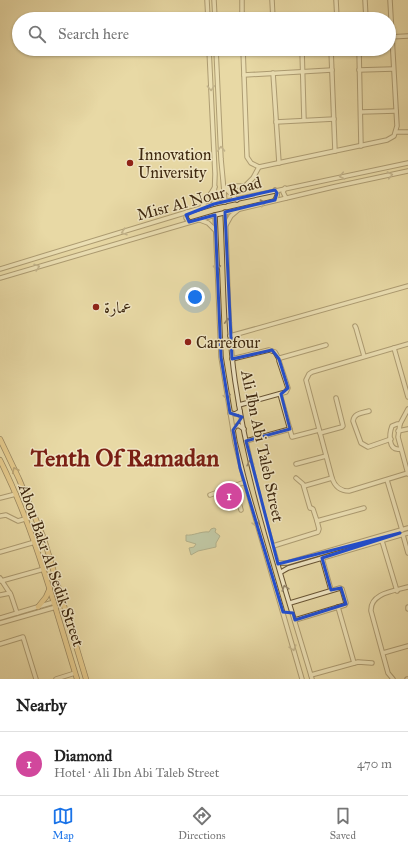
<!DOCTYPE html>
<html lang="en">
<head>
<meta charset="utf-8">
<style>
  :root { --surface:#fff; --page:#f6f6f6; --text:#222; --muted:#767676; --line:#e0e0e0; --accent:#1a73e8 }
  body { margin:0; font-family:"IM FELL Great Primer",Amiri,serif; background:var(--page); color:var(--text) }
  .you { position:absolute; left:195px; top:297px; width:14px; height:14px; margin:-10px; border:3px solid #fff; border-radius:50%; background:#1a73e8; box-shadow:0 0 0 6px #1a73e833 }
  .badge { display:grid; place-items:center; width:26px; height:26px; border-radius:50%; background:var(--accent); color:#fff; font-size:13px; font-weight:700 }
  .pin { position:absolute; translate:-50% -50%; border:2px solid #fff; box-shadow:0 1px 4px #0006 }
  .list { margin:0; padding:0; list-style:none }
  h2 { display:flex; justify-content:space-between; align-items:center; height:52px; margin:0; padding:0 16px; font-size:17px }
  h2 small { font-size:13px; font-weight:400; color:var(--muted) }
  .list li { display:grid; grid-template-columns:26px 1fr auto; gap:12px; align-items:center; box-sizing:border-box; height:64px; padding:0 16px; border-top:1px solid var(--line) }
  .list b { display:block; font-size:15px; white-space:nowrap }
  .list p { margin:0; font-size:13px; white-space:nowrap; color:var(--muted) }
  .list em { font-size:13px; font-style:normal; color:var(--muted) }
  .icon { flex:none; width:22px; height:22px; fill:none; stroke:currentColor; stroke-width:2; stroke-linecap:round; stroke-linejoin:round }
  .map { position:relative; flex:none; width:408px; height:679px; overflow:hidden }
  .search { position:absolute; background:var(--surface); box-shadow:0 1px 3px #0004; left:12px; right:12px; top:12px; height:44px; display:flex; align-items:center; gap:10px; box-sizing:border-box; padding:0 14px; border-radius:22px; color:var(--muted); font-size:15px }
  .sheet { height:116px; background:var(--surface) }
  nav { display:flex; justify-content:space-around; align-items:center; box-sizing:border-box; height:56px; border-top:1px solid var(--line); background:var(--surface); font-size:11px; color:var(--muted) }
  nav a { display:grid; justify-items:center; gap:2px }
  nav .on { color:var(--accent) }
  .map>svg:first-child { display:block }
</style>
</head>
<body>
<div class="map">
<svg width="408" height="679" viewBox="0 0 408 679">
  <rect width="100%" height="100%" fill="#e8d9a5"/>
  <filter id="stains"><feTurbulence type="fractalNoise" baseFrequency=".005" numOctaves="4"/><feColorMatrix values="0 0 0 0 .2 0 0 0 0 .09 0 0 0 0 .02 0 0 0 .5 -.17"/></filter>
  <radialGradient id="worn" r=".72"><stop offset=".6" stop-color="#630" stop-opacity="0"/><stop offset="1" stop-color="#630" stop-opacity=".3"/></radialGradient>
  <path fill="#97baaa" stroke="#73806c" d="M214,528L216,529L215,532L220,536L216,543V547L198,551L191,555L189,548L194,547L196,544L186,541V535C193,536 201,531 209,532L211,529Z"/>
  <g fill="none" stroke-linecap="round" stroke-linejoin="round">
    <defs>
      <g id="minor">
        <path d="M207,0L208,19"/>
        <path d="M214,0L215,19"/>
        <path d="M242,0V19"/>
        <path d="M272,0L273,19"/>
        <path d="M336,0L337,19"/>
        <path d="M365,0L366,19"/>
        <path d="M389,37L408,36"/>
        <path d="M209,49L215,174L214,204"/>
        <path d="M216,49L221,159L225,202"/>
        <path d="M243,49L247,157L251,163L259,167L387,140L394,136L397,126L390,0"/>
        <path d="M302,49L304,120"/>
        <path d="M331,49L335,151"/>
        <path d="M359,49L361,146"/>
        <path d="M359,70L393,69"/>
        <path d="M273,73L279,163"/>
        <path d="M244,75L332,70"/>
        <path d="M361,112L396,111"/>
        <path d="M276,122L334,119"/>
        <path d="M396,132H408"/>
        <path d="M224,187L237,200"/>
        <path d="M285,188L283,192L286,198"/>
        <path d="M225,189L233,186H245L253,178L259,167"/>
        <path d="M275,190C279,194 277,196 275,200"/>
        <path d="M202,207L215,187"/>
        <path d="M187,212L186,218L189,222"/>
        <path d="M225,212C228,269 227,325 235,381C250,483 283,581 312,679"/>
        <path d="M215,215L221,357L235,442L245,482L302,679"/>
        <path d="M200,220L208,223L215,230"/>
        <path d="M226,225L231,216L238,210"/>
        <path d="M0,269L214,204L408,163"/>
        <path d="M0,278L215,215L333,187L408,171"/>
        <path d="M355,326L356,328L364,356"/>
        <path d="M230,336L408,286"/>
        <path d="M394,348L408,397"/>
        <path d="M232,359L269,350L275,352L279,359"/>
        <path d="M280,394L292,437L319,430"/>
        <path d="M239,405L286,392L288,388L279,361L280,358L326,345"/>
        <path d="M408,409L400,424L398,437L408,474"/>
        <path d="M369,411C362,413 354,413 353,421L361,443L368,447L391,439"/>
        <path d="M230,413L235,414L240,411"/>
        <path d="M400,424H397L392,426C389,434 388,451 400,449"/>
        <path d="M233,430L235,427L238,425L244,429"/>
        <path d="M398,431L408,429"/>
        <path d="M320,433L342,427L343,426L336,398"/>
        <path d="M246,441L290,429"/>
        <path d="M296,464L326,456"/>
        <path d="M408,473L349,491C340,491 335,487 332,478L306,380L309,374L312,372L408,344"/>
        <path d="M296,478L303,484L310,508"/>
        <path d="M387,480L402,530"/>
        <path d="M236,486L237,495L241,510"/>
        <path d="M304,486L332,478"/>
        <path d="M210,495L245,482"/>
        <path d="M0,498L16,494"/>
        <path d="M311,508L313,509L317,521L364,508"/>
        <path d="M0,516L6,515L18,521L35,516"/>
        <path d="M403,535L408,553"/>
        <path d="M382,541L397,591"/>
        <path d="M273,546L318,532L319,529L317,521"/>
        <path d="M0,552L35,542"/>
        <path d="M322,558L331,590"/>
        <path d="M278,563H287L408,528"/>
        <path d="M281,572L288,568L408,533"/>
        <path d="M0,578L11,595L17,613"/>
        <path d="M1,581L44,569"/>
        <path d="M0,595L10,593"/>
        <path d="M290,603L340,588L342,589L346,603L345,605L295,620"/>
        <path d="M338,607L354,663"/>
        <path d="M408,607V609"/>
        <path d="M0,618L54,602"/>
        <path d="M0,623L56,607"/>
        <path d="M0,644L23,637L36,679"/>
        <path d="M383,653L408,646"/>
        <path d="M311,675L358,662L372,663"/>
        <path d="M56,679L75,673"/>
        <path d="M393,679L388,673L371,611C370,593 394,591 408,587"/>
        <path d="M407,679H408"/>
      </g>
      <g id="major">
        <path d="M0,439L19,479L44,539L86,679"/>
        <path d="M0,460C35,530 54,605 77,679"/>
        <path d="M38,607L46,597L50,588"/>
      </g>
    </defs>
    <use href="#minor" stroke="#685434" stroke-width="5.5"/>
    <use href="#major" stroke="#3e280f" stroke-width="6"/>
    <use href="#minor" stroke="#f0e6c4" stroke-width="3.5"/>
    <use href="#major" stroke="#e4bc72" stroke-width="4.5"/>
  </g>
  <defs><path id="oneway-chevron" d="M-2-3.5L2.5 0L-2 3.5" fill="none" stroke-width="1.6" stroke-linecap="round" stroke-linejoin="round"/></defs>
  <g stroke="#97876a">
    <use href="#oneway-chevron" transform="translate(211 88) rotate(87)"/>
    <use href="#oneway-chevron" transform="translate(221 149) rotate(-92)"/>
    <use href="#oneway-chevron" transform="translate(390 175) rotate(-12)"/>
    <use href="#oneway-chevron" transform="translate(342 176) rotate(168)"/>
    <use href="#oneway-chevron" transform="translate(263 203) rotate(-13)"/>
    <use href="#oneway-chevron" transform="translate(124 232) rotate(163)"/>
    <use href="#oneway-chevron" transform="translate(37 267) rotate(-17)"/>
    <use href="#oneway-chevron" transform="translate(217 268) rotate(88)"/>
    <use href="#oneway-chevron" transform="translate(228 321) rotate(-93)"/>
    <use href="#oneway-chevron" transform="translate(227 397) rotate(81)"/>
    <use href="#oneway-chevron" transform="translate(250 463) rotate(-103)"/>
    <use href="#oneway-chevron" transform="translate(256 524) rotate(74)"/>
    <use href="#oneway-chevron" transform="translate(285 588) rotate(-107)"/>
    <use href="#oneway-chevron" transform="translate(293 648) rotate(73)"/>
  </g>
  <use stroke="#896b3c" href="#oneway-chevron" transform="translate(15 470) rotate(-116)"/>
  <path d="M0 0H408V679H0ZM275,190L277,193L275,200L225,212L232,359L272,350L279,359L288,388L281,394L290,429L246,441L278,564L400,533L322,558L331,590L341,588L346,604L295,620L293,613L283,612L240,468L233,430L242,417L230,413L221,357L215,215L189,222L186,215L214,204Z" fill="#e8d9a5" fill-opacity=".55" fill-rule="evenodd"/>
  <path fill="none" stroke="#1d4ed8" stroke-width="3" stroke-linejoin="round" d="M275,190L277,193L275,200L225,212L232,359L272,350L279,359L288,388L281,394L290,429L246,441L278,564L400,533L322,558L331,590L341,588L346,604L295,620L293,613L283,612L240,468L233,430L242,417L230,413L221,357L215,215L189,222L186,215L214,204Z"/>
  <g fill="#8f2418" stroke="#f0e6c4" stroke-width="1.5">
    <circle cx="130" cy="163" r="4"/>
    <circle cx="96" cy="307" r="4"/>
    <circle cx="188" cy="342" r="4"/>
  </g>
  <g text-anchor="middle" stroke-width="3" stroke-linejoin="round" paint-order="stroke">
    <g font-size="16" fill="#3e280f" stroke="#f0e6c4" text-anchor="start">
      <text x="138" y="160">Innovation<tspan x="138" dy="18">University</tspan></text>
      <text x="104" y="313">عمارة</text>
      <text x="196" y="348">Carrefour</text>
    </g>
    <g font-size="16" fill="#3e280f" stroke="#f0e6c4">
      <text transform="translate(199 198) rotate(-15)" y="6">Misr Al Nour Road</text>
      <text transform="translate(263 446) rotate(78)" y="6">Ali Ibn Abi Taleb Street</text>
      <text transform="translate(52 565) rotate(71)" y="6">Abou Bakr Al Sedik Street</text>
    </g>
    <g font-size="24" font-weight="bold" fill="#7a1f14" stroke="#f0e6c4">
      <text x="125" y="466">Tenth Of Ramadan</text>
    </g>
  </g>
  <rect width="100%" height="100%" filter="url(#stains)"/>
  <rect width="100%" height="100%" fill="url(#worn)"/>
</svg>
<div class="you"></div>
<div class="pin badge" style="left:229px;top:496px;background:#d1479c">1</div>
<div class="search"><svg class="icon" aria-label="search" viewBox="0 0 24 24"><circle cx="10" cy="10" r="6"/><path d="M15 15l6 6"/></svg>Search here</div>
</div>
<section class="sheet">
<h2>Nearby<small></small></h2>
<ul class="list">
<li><span class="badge" style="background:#d1479c">1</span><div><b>Diamond</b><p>Hotel · Ali Ibn Abi Taleb Street</p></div><em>470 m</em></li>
</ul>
</section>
<nav>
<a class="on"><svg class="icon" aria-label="map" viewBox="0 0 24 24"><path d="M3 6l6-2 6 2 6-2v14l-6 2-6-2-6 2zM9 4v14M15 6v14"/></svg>Map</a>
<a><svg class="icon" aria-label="directions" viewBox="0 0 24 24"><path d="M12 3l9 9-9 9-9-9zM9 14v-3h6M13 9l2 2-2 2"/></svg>Directions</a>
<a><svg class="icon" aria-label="saved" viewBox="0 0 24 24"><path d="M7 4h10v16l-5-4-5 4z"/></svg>Saved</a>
</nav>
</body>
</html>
